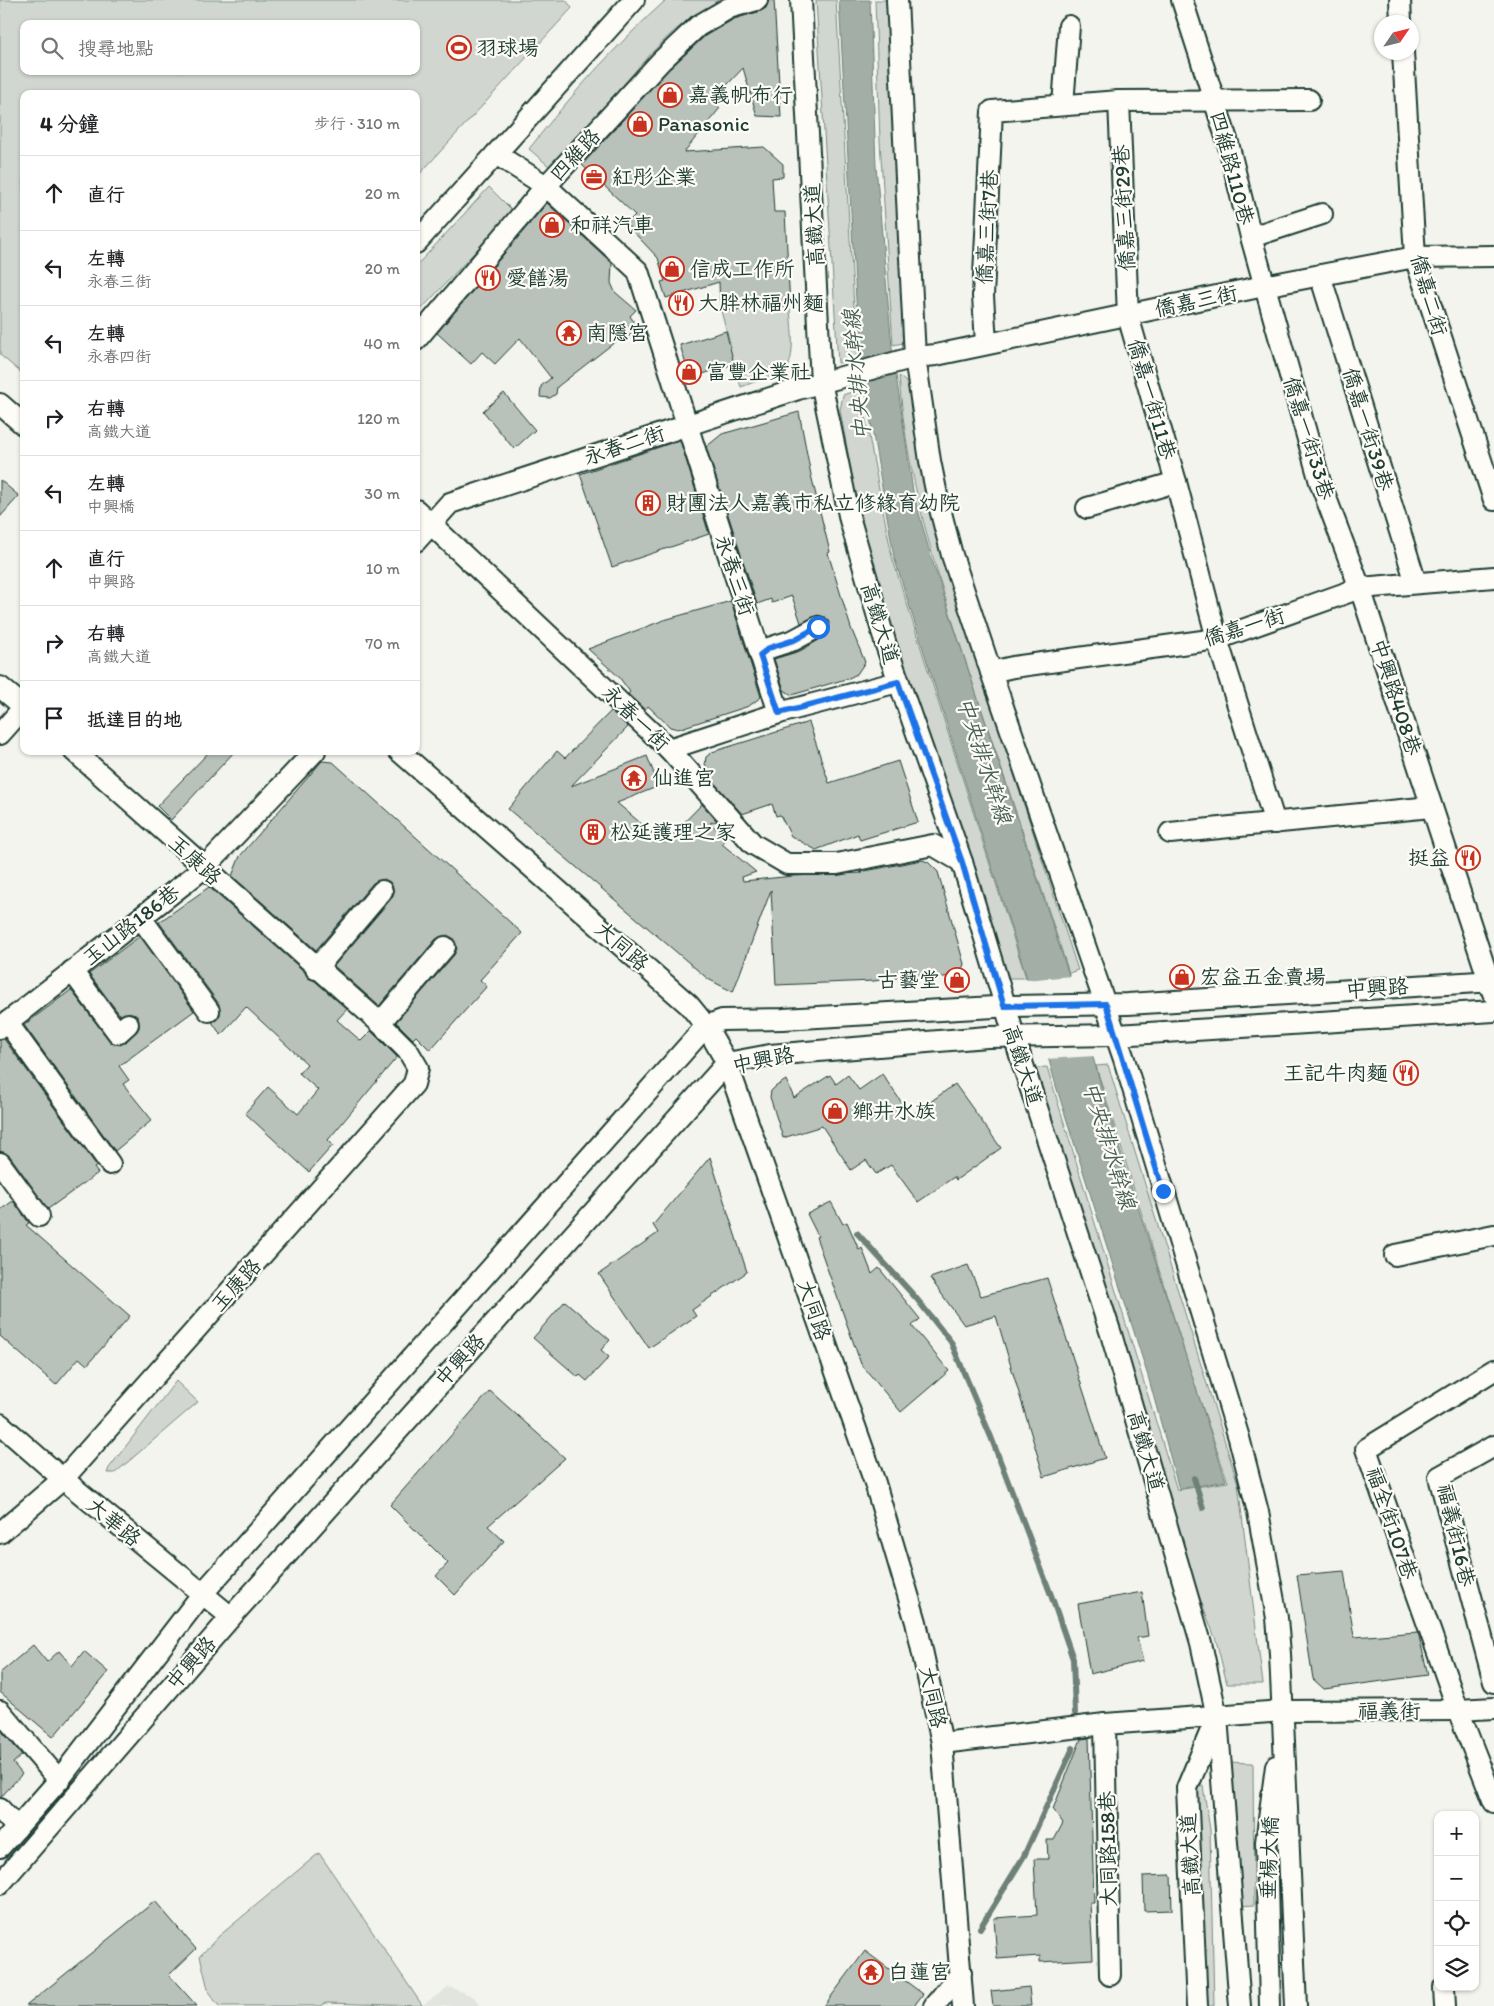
<!DOCTYPE html>
<html lang="zh-TW">
<head>
<meta charset="utf-8">
<style>
  :root { --surface:#fff; --page:#f6f6f6; --text:#202124; --muted:#757577; --line:#e0e0e0 }
  body { margin:0; font-family:Itim,"LXGW WenKai TC",sans-serif; background:var(--page); color:var(--text) }
  .controls { position:absolute; right:15px; bottom:15px; display:grid; overflow:hidden; border-radius:10px; box-shadow:0 1px 4px #0004 }
  .controls button { width:45px; height:45px; display:grid; place-items:center; padding:0; border:0; border-bottom:1px solid var(--line); background:var(--surface); color:var(--text); font:25px sans-serif }
  .compass { position:absolute; left:1374px; top:15px; width:45px; height:45px; border-radius:50%; background:var(--surface); box-shadow:0 1px 4px #0004; rotate:55deg }
  .stop { position:absolute; width:15px; height:15px; margin:-11px; border:4px solid #1a73e8; border-radius:50%; background:#fff }
  .stop.end { background:#1a73e8; border-color:#fff; box-shadow:0 1px 5px #0008 }
  .list { margin:0; padding:0; list-style:none }
  h2 { display:flex; justify-content:space-between; align-items:center; height:65px; margin:0; padding:0 20px; font-size:21px }
  h2 small { font-size:16px; font-weight:400; color:var(--muted) }
  .list li { display:grid; grid-template-columns:32px 1fr auto; gap:15px; align-items:center; box-sizing:border-box; height:75px; padding:0 20px; border-top:1px solid var(--line) }
  .list b { display:block; font-size:19px; white-space:nowrap }
  .list p { margin:0; font-size:16px; white-space:nowrap; color:var(--muted) }
  .list em { font-size:16px; font-style:normal; color:var(--muted) }
  .icon { flex:none; width:28px; height:28px; fill:none; stroke:currentColor; stroke-width:2; stroke-linecap:round; stroke-linejoin:round }
  .map { position:relative; flex:none; width:1494px; height:2006px; overflow:hidden }
  .search { position:absolute; background:var(--surface); box-shadow:0 1px 4px #0004; left:20px; top:20px; width:400px; height:55px; display:flex; align-items:center; gap:12px; box-sizing:border-box; padding:0 18px; border-radius:10px; color:var(--muted); font-size:19px }
  .panel { position:absolute; background:var(--surface); box-shadow:0 1px 4px #0004; left:20px; top:90px; width:400px; height:665px; border-radius:10px }
  .map>svg:first-child { display:block }
</style>
</head>
<body>
<div class="map">
<svg width="1494" height="2006" viewBox="0 0 1494 2006">
  <rect width="100%" height="100%" fill="#f4f4ef"/>
  <filter id="ink" filterUnits="userSpaceOnUse"><feTurbulence type="fractalNoise" baseFrequency=".02" numOctaves="2"/><feDisplacementMap in="SourceGraphic" scale="10" xChannelSelector="R" yChannelSelector="G"/><feConvolveMatrix kernelMatrix="1 2 1 2 8 2 1 2 1" color-interpolation-filters="sRGB"/></filter>
  <g filter="url(#ink)">
    <path fill="#e2e5df" d="M449,1987L473,1996L481,2006H421Z"/>
    <g fill="#d1d6d1" stroke="#788a82" fill-rule="evenodd">
      <path d="M0,0H566L572,8L416,178V94H24V375L0,355ZM24,24H416V71H24Z"/>
      <path d="M666,0H730C681,13 648,57 616,93C594,118 572,143 550,167L529,149C570,96 616,45 666,0Z"/>
      <path d="M816,0H836L857,359L838,363Z"/>
      <path d="M875,0H891L904,335L903,343L893,345L880,141Z"/>
      <path d="M489,187L513,211L416,315V266Z"/>
      <path d="M790,307C791,328 796,350 787,370L741,387L729,349L731,347L721,311Z"/>
      <path d="M899,376L906,382L911,393L987,691L1078,970L1069,973C1039,880 1008,788 977,696C942,589 907,489 899,376Z"/>
      <path d="M860,389L892,557L1026,978H1006L908,681L861,524L840,410L843,395Z"/>
      <path d="M1108,1065L1238,1484L1263,1684H1227L1216,1640L1190,1573L1035,1068L1047,1067L1177,1490L1228,1482L1193,1380L1096,1066Z"/>
      <path d="M176,1381L198,1402L115,1473H107L109,1468Z"/>
      <path d="M1224,1762L1253,1763L1254,1905L1239,1906Z"/>
      <path d="M1193,1786H1203L1210,1829L1214,2006H1204Z"/>
      <path d="M319,1853L422,2005L419,2006L326,2003L321,2006H219L209,1993L200,1956L219,1936Z"/>
    </g>
    <path fill="#a3aea7" stroke="#6e8179" d="M839,0H870L876,166L892,348L913,491L931,557L1068,972L1125,1167L1226,1481L1179,1489L1148,1376L1056,1086L1026,975L894,557L859,353Z"/>
    <path fill="#f4f4ef" d="M1072,976L1095,1056L1046,1059L1025,980Z"/>
    <g fill="none" stroke-linecap="round" stroke-linejoin="round">
      <g stroke="#6e8179" stroke-width="6">
        <path d="M857,1233L916,1298L951,1342L991,1437L1051,1595L1073,1659L1075,1713"/>
        <path d="M1194,1478L1203,1508"/>
        <path d="M980,1928L1024,1856L1073,1748"/>
      </g>
    </g>
    <g fill="#b9c1bb" stroke="#1f3d34">
      <path d="M769,0H774L781,117L757,116L743,68L712,101L720,108L684,152L764,147L783,164V177L772,178L774,212H785L790,306L720,311L719,282L666,298L661,282L665,281L658,258L626,224L635,215L582,165L669,69L705,36L734,19L761,11L766,8Z"/>
      <path d="M547,203L612,263L611,283L615,292L636,310L630,316L636,325L635,332L626,338L624,335L557,387L556,394L550,398L540,397L541,386L551,378L520,338L495,364L482,352L471,364L437,333Z"/>
      <path d="M726,331L734,364L690,378L680,345Z"/>
      <path d="M504,393L535,430L514,449L483,411Z"/>
      <path d="M799,412L811,475L830,552L828,553L851,628L865,662L857,674L849,678L792,695L784,690L774,659L800,651L824,637L828,633L829,622L825,617L818,615L801,623L792,596L772,603L771,599L757,604L706,447L722,434Z"/>
      <path d="M680,440L709,534L612,567L580,474Z"/>
      <path d="M0,480L19,496L0,517Z"/>
      <path d="M731,601L761,697L749,706L678,729L670,727L648,706L645,710L628,694L630,692L619,677L588,649L664,620Z"/>
      <path d="M611,711L628,727L571,786L647,756L659,786L617,803L664,843L702,804L717,821L710,823L727,838L722,844L756,872L742,877L743,881L793,876L863,873L860,872L922,860L928,862L938,872L964,964L963,967L957,974L945,977L916,978V975L874,981L776,985L771,890L733,992L708,979L508,809L557,751L565,758Z"/>
      <path d="M809,722L829,783L898,761L918,822L860,840L858,834L816,850L791,836L780,815L776,816L772,804L742,814L716,785L705,764L706,757L712,752Z"/>
      <path d="M210,751H235L171,820L157,806Z"/>
      <path d="M322,761L333,762L522,933L480,980L487,986L430,1050L416,1036L413,1039L396,1022L454,955L457,949L453,938L447,935L436,939L379,1006L334,966L391,899L394,893L390,882L384,879L373,883L316,950L232,876L240,856Z"/>
      <path d="M209,887L305,972L308,978L315,981L347,1009L337,1020L361,1041L371,1031L397,1057L328,1140L333,1145L309,1172L245,1113L268,1087L298,1114L318,1090L299,1073L307,1064L246,1007L221,1035L212,1022L220,1015L219,1004L159,922Z"/>
      <path d="M140,936L194,1011L119,1066L129,1080L123,1084L152,1120L115,1151L24,1025L71,990L109,1040L120,1045L126,1042L139,1028L137,1016L131,1013L120,1015L89,974Z"/>
      <path d="M4,1039L97,1166L94,1168L98,1173L48,1209L10,1156L0,1151V1040Z"/>
      <path d="M882,1074L911,1116L955,1084L1001,1148L956,1180L954,1177L918,1202L891,1165L876,1174L866,1160L851,1170L822,1126L783,1138L770,1097L771,1091L775,1087L786,1080L794,1098L830,1075L836,1084L848,1075L859,1090Z"/>
      <path d="M710,1157L747,1272L692,1310L696,1316L649,1348L599,1274L658,1233L653,1225Z"/>
      <path d="M13,1201L29,1223L26,1225L130,1316L87,1365L79,1358L56,1385L0,1336V1210Z"/>
      <path d="M831,1202L843,1224L847,1222L859,1250L862,1248L872,1274L879,1268L920,1319L912,1326L949,1371L901,1412L861,1364L816,1237L818,1236L807,1214Z"/>
      <path d="M968,1265L981,1296L1047,1278L1105,1458L1044,1477L996,1316L964,1325L930,1278Z"/>
      <path d="M565,1301L610,1340L601,1350L609,1357L587,1381L580,1375L578,1377L533,1338Z"/>
      <path d="M490,1391L565,1458L488,1526L504,1541L455,1595L436,1576L448,1563L390,1505Z"/>
      <path d="M1344,1571L1354,1637L1418,1632L1428,1675L1324,1689L1313,1679L1297,1575Z"/>
      <path d="M1142,1592L1148,1636L1137,1638L1143,1661L1090,1674L1078,1604Z"/>
      <path d="M33,1645L47,1662L59,1651L72,1666L84,1651L108,1672L53,1737L0,1692V1673Z"/>
      <path d="M0,1729L22,1755L13,1763L22,1774L1,1797Z"/>
      <path d="M1089,1738L1094,1903H1090L1093,1959L1040,1962V1956L997,1959L994,1918L1037,1915L1034,1859H1048L1047,1840H1054L1063,1823L1053,1809L1081,1739Z"/>
      <path d="M1171,1875L1172,1910L1144,1911L1143,1876Z"/>
      <path d="M155,1901L196,1949L169,1975L197,2006H26Z"/>
      <path d="M865,1951L923,1994L914,2006H824Z"/>
      <path d="M1029,1987L1031,2006H993L991,1991Z"/>
    </g>
    <g fill="none" stroke-linecap="round" stroke-linejoin="round">
      <defs>
        <g id="minor">
          <path d="M801,0L821,382L850,520L886,645L962,862L1022,1062L1111,1334L1201,1643L1217,1717L1240,2006"/>
          <path d="M897,0L915,357L930,461L939,505L952,555L991,672L1124,1059L1239,1438L1258,1512L1277,1618L1280,1654L1296,2006"/>
          <path d="M1182,0L1228,143L1251,237L1320,482L1360,588L1493,993"/>
          <path d="M1400,0L1401,22"/>
          <path d="M1403,52L1415,257L1494,500"/>
          <path d="M1119,101L1128,316L1176,482L1217,639L1275,823"/>
          <path d="M1063,105L1069,26"/>
          <path d="M496,154L546,186L638,271L779,713"/>
          <path d="M1251,237L1322,214"/>
          <path d="M416,243L634,0"/>
          <path d="M1320,275L1416,583"/>
          <path d="M416,340L546,186L661,61L698,26L729,8L757,0"/>
          <path d="M986,343L983,296L992,111L1119,101L1309,100"/>
          <path d="M0,404L24,425"/>
          <path d="M1087,508L1176,482"/>
          <path d="M416,510L669,749L753,844L787,864H837L933,845L962,862"/>
          <path d="M416,541L450,503L798,389L915,357L936,355L1264,286L1415,257L1494,256"/>
          <path d="M760,655L769,648L794,640L818,627"/>
          <path d="M991,672L1013,667L1217,639L1360,588L1494,577"/>
          <path d="M0,687L24,707"/>
          <path d="M0,734L24,707"/>
          <path d="M669,749L779,713L898,682"/>
          <path d="M399,751L689,1005L706,1026L727,1063L875,1483L916,1622L942,1743L963,2006"/>
          <path d="M1170,833L1431,807"/>
          <path d="M141,918L209,1011"/>
          <path d="M316,969L382,891"/>
          <path d="M72,971L118,1033L128,1024"/>
          <path d="M7,1022L110,1164"/>
          <path d="M380,1023L445,947"/>
          <path d="M0,1028L204,868L315,751"/>
          <path d="M0,1163L39,1216"/>
          <path d="M1395,1255L1494,1235"/>
          <path d="M1494,1370L1366,1449L1458,1710L1494,1802"/>
          <path d="M0,1424L63,1479L231,1617"/>
          <path d="M1494,1446L1439,1477L1494,1682"/>
          <path d="M0,1533L63,1479L414,1084L418,1068L408,1051L380,1023L74,751"/>
          <path d="M0,1711L59,1780"/>
          <path d="M1105,1724L1110,1975"/>
          <path d="M942,1743L1105,1724L1283,1711L1458,1710L1494,1708"/>
          <path d="M0,1809L17,1828"/>
          <path d="M0,1847L59,1780L203,1593L706,1026L722,1020L783,1019L1012,1006L1128,1004L1494,981"/>
          <path d="M0,1884L231,1617L727,1063L770,1055L987,1037L1117,1035L1494,1011"/>
          <path d="M1444,1987L1445,2006"/>
          <path d="M934,2006L961,1973"/>
          <path d="M1197,2006L1187,1788L1215,1721"/>
          <path d="M1270,2006L1266,1842L1276,1766"/>
        </g>
      </defs>
      <use href="#minor" stroke="#1f3d34" stroke-width="24"/>
      <use href="#minor" stroke="#fdfcf7" stroke-width="20"/>
    </g>
  </g>
  <g fill="none" stroke-linecap="round" stroke-linejoin="round" filter="url(#ink)">
    <path stroke="#1a73e8" stroke-width="6" d="M818,627L794,640L769,648L760,655L779,713L898,682L962,862L1004,1006L1106,1004L1163,1191"/>
  </g>
  <defs>
    <symbol id="stadium-ring" viewBox="-11 -11 22 22"><circle r="9.5" fill="#fdfcf7" stroke="#c8321e" stroke-width="1.5"/><path d="M0-5a6.5 5 0 1 0 0 10a6.5 5 0 1 0 0-10ZM-3.5-1.8h7v3.6h-7Z" fill="#c8321e"/></symbol>
    <symbol id="shop-ring" viewBox="-11 -11 22 22"><circle r="9.5" fill="#fdfcf7" stroke="#c8321e" stroke-width="1.5"/><path d="M-5-2.5h2.3a2.7 3.5 0 0 1 5.4 0H5L5.5 6h-11ZM-1.5-2.5h3a1.5 2.3 0 0 0-3 0Z" fill="#c8321e"/></symbol>
    <symbol id="office-ring" viewBox="-11 -11 22 22"><circle r="9.5" fill="#fdfcf7" stroke="#c8321e" stroke-width="1.5"/><path d="M-6-3h4V-5.5h4V-3h4V5H-6ZM-1-4.5V-3h2v-1.5ZM-6 0V1H6V0Z" fill="#c8321e"/></symbol>
    <symbol id="restaurant-ring" viewBox="-11 -11 22 22"><circle r="9.5" fill="#fdfcf7" stroke="#c8321e" stroke-width="1.5"/><path d="M-5-6h1v4h1v-4h1v4h1v-4h1v5L-1.5 .5V6h-2V.5L-5-1ZM5-6V6H3V1.5H1.5Q1.5-4 5-6Z" fill="#c8321e"/></symbol>
    <symbol id="temple-ring" viewBox="-11 -11 22 22"><circle r="9.5" fill="#fdfcf7" stroke="#c8321e" stroke-width="1.5"/><path d="M0-6L5-2H3V0L6.5 2.5H4V6H1.5V3h-3V6H-4V2.5H-6.5L-3 0V-2H-5Z" fill="#c8321e"/></symbol>
    <symbol id="building-ring" viewBox="-11 -11 22 22"><circle r="9.5" fill="#fdfcf7" stroke="#c8321e" stroke-width="1.5"/><path d="M-4-6H4V6H1V3H-1V6H-4ZM-2.5-4.3h1.7v1.8h-1.7ZM.8-4.3h1.7v1.8H.8ZM-2.5-1h1.7V.8h-1.7ZM.8-1h1.7V.8H.8Z" fill="#c8321e"/></symbol>
  </defs>
  <g fill-rule="evenodd">
    <use href="#stadium-ring" x="445" y="34" width="28" height="28"/>
    <use href="#shop-ring" x="656" y="81" width="28" height="28"/>
    <use href="#shop-ring" x="626" y="110" width="28" height="28"/>
    <use href="#office-ring" x="580" y="163" width="28" height="28"/>
    <use href="#shop-ring" x="538" y="211" width="28" height="28"/>
    <use href="#shop-ring" x="658" y="255" width="28" height="28"/>
    <use href="#restaurant-ring" x="474" y="264" width="28" height="28"/>
    <use href="#restaurant-ring" x="667" y="289" width="28" height="28"/>
    <use href="#temple-ring" x="555" y="319" width="28" height="28"/>
    <use href="#shop-ring" x="675" y="358" width="28" height="28"/>
    <use href="#building-ring" x="634" y="489" width="28" height="28"/>
    <use href="#temple-ring" x="620" y="764" width="28" height="28"/>
    <use href="#building-ring" x="579" y="818" width="28" height="28"/>
    <use href="#restaurant-ring" x="1454" y="844" width="28" height="28"/>
    <use href="#shop-ring" x="1168" y="963" width="28" height="28"/>
    <use href="#shop-ring" x="943" y="966" width="28" height="28"/>
    <use href="#restaurant-ring" x="1392" y="1059" width="28" height="28"/>
    <use href="#shop-ring" x="821" y="1097" width="28" height="28"/>
    <use href="#temple-ring" x="857" y="1958" width="28" height="28"/>
  </g>
  <g text-anchor="middle" stroke-width="4.5" stroke-linejoin="round" paint-order="stroke">
    <g font-size="21" fill="#1f3d34" stroke="#fdfcf7" text-anchor="start">
      <text x="476" y="55">羽球場</text>
      <text x="688" y="102">嘉義帆布行</text>
      <text x="658" y="131">Panasonic</text>
      <text x="612" y="184">紅彤企業</text>
      <text x="570" y="232">和祥汽車</text>
      <text x="690" y="276">信成工作所</text>
      <text x="506" y="285">愛饍湯</text>
      <text x="698" y="310">大胖林福州麵</text>
      <text x="586" y="340">南隱宮</text>
      <text x="706" y="379">富豐企業社</text>
      <text x="666" y="510">財團法人嘉義市私立修緣育幼院</text>
      <text x="652" y="785">仙進宮</text>
      <text x="610" y="839">松延護理之家</text>
      <text x="1450" y="865" text-anchor="end">挺益</text>
      <text x="1200" y="984">宏益五金賣場</text>
      <text x="940" y="987" text-anchor="end">古藝堂</text>
      <text x="1388" y="1080" text-anchor="end">王記牛肉麵</text>
      <text x="852" y="1118">鄉井水族</text>
      <text x="888" y="1979">白蓮宮</text>
    </g>
    <g font-size="21" fill="#1f3d34" stroke="#fdfcf7">
      <text transform="translate(575 155) rotate(-47)" y="7">四維路</text>
      <text transform="translate(1232 168) rotate(75)" y="7">四維路110巷</text>
      <text transform="translate(1124 208) rotate(-93)" y="7">僑嘉三街29巷</text>
      <text transform="translate(814 225) rotate(-93)" y="7">高鐵大道</text>
      <text transform="translate(987 227) rotate(-87)" y="7">僑嘉三街7巷</text>
      <text transform="translate(1429 295) rotate(74)" y="7">僑嘉二街</text>
      <text transform="translate(1196 301) rotate(-12)" y="7">僑嘉三街</text>
      <text transform="translate(1152 399) rotate(74)" y="7">僑嘉一街11巷</text>
      <text transform="translate(1368 429) rotate(73)" y="7">僑嘉一街39巷</text>
      <text transform="translate(1309 438) rotate(73)" y="7">僑嘉一街33巷</text>
      <text transform="translate(624 445) rotate(-18)" y="7">永春二街</text>
      <text transform="translate(735 575) rotate(72)" y="7">永春三街</text>
      <text transform="translate(880 623) rotate(73)" y="7">高鐵大道</text>
      <text transform="translate(1244 627) rotate(-17)" y="7">僑嘉一街</text>
      <text transform="translate(1396 697) rotate(72)" y="7">中興路408巷</text>
      <text transform="translate(636 718) rotate(44)" y="7">永春一街</text>
      <text transform="translate(195 860) rotate(42)" y="7">玉康路</text>
      <text transform="translate(131 925) rotate(-38)" y="7">玉山路186巷</text>
      <text transform="translate(622 946) rotate(41)" y="7">大同路</text>
      <text transform="translate(1377 988) rotate(-4)" y="7">中興路</text>
      <text transform="translate(763 1060) rotate(-11)" y="7">中興路</text>
      <text transform="translate(1023 1065) rotate(72)" y="7">高鐵大道</text>
      <text transform="translate(236 1285) rotate(-48)" y="7">玉康路</text>
      <text transform="translate(814 1310) rotate(71)" y="7">大同路</text>
      <text transform="translate(460 1360) rotate(-48)" y="7">中興路</text>
      <text transform="translate(1146 1451) rotate(74)" y="7">高鐵大道</text>
      <text transform="translate(114 1522) rotate(40)" y="7">大華路</text>
      <text transform="translate(1392 1523) rotate(71)" y="7">福全街107巷</text>
      <text transform="translate(1456 1535) rotate(77)" y="7">福義街16巷</text>
      <text transform="translate(191 1663) rotate(-49)" y="7">中興路</text>
      <text transform="translate(933 1697) rotate(78)" y="7">大同路</text>
      <text x="1389" y="1718">福義街</text>
      <text transform="translate(1108 1849) rotate(-91)" y="7">大同路158巷</text>
      <text transform="translate(1190 1855) rotate(-93)" y="7">高鐵大道</text>
      <text transform="translate(1269 1858) rotate(-88)" y="7">垂楊大橋</text>
    </g>
    <g font-size="22" font-style="italic" fill="#475f56" stroke="#fdfcf7">
      <text transform="translate(856 375) rotate(-95)" y="8">中央排水幹線</text>
      <text transform="translate(985 760) rotate(72)" y="8">中央排水幹線</text>
      <text transform="translate(1110 1145) rotate(73)" y="8">中央排水幹線</text>
    </g>
  </g>
</svg>
<div class="controls">
<button>+</button>
<button>−</button>
<button><svg class="icon" aria-label="locate" viewBox="0 0 24 24"><circle cx="12" cy="12" r="6"/><path d="M12 2v4M12 18v4M2 12h4M18 12h4"/></svg></button>
<button><svg class="icon" aria-label="layers" viewBox="0 0 24 24"><path d="M12 4l9 5-9 5-9-5zM3 14l9 5 9-5"/></svg></button>
</div>
<svg class="compass" viewBox="-18 -18 36 36"><path d="M0-13l5 13h-10z" fill="#e53935"/><path d="M0 13l5-13h-10z" fill="#757577"/></svg>
<div class="stop" style="left:818px;top:627px"></div>
<div class="stop end" style="left:1163px;top:1191px"></div>
<div class="search"><svg class="icon" aria-label="search" viewBox="0 0 24 24"><circle cx="10" cy="10" r="6"/><path d="M15 15l6 6"/></svg>搜尋地點</div>
<section class="panel">
<h2>4 分鐘<small>步行 · 310 m</small></h2>
<ul class="list">
<li><svg class="icon" aria-label="ahead" viewBox="0 0 24 24"><path d="M12 20V5M6 11l6-6 6 6"/></svg><div><b>直行</b></div><em>20 m</em></li>
<li><svg class="icon" aria-label="left" viewBox="0 0 24 24"><path d="M17 20v-9H6M10 6l-5 5 5 5"/></svg><div><b>左轉</b><p>永春三街</p></div><em>20 m</em></li>
<li><svg class="icon" aria-label="left" viewBox="0 0 24 24"><path d="M17 20v-9H6M10 6l-5 5 5 5"/></svg><div><b>左轉</b><p>永春四街</p></div><em>40 m</em></li>
<li><svg class="icon" aria-label="right" viewBox="0 0 24 24"><path d="M7 20v-9h11M14 6l5 5-5 5"/></svg><div><b>右轉</b><p>高鐵大道</p></div><em>120 m</em></li>
<li><svg class="icon" aria-label="left" viewBox="0 0 24 24"><path d="M17 20v-9H6M10 6l-5 5 5 5"/></svg><div><b>左轉</b><p>中興橋</p></div><em>30 m</em></li>
<li><svg class="icon" aria-label="ahead" viewBox="0 0 24 24"><path d="M12 20V5M6 11l6-6 6 6"/></svg><div><b>直行</b><p>中興路</p></div><em>10 m</em></li>
<li><svg class="icon" aria-label="right" viewBox="0 0 24 24"><path d="M7 20v-9h11M14 6l5 5-5 5"/></svg><div><b>右轉</b><p>高鐵大道</p></div><em>70 m</em></li>
<li><svg class="icon" aria-label="arrive" viewBox="0 0 24 24"><path d="M6 21V4h12l-3 4 3 4H6"/></svg><div><b>抵達目的地</b></div></li>
</ul>
</section>
</div>
</body>
</html>
